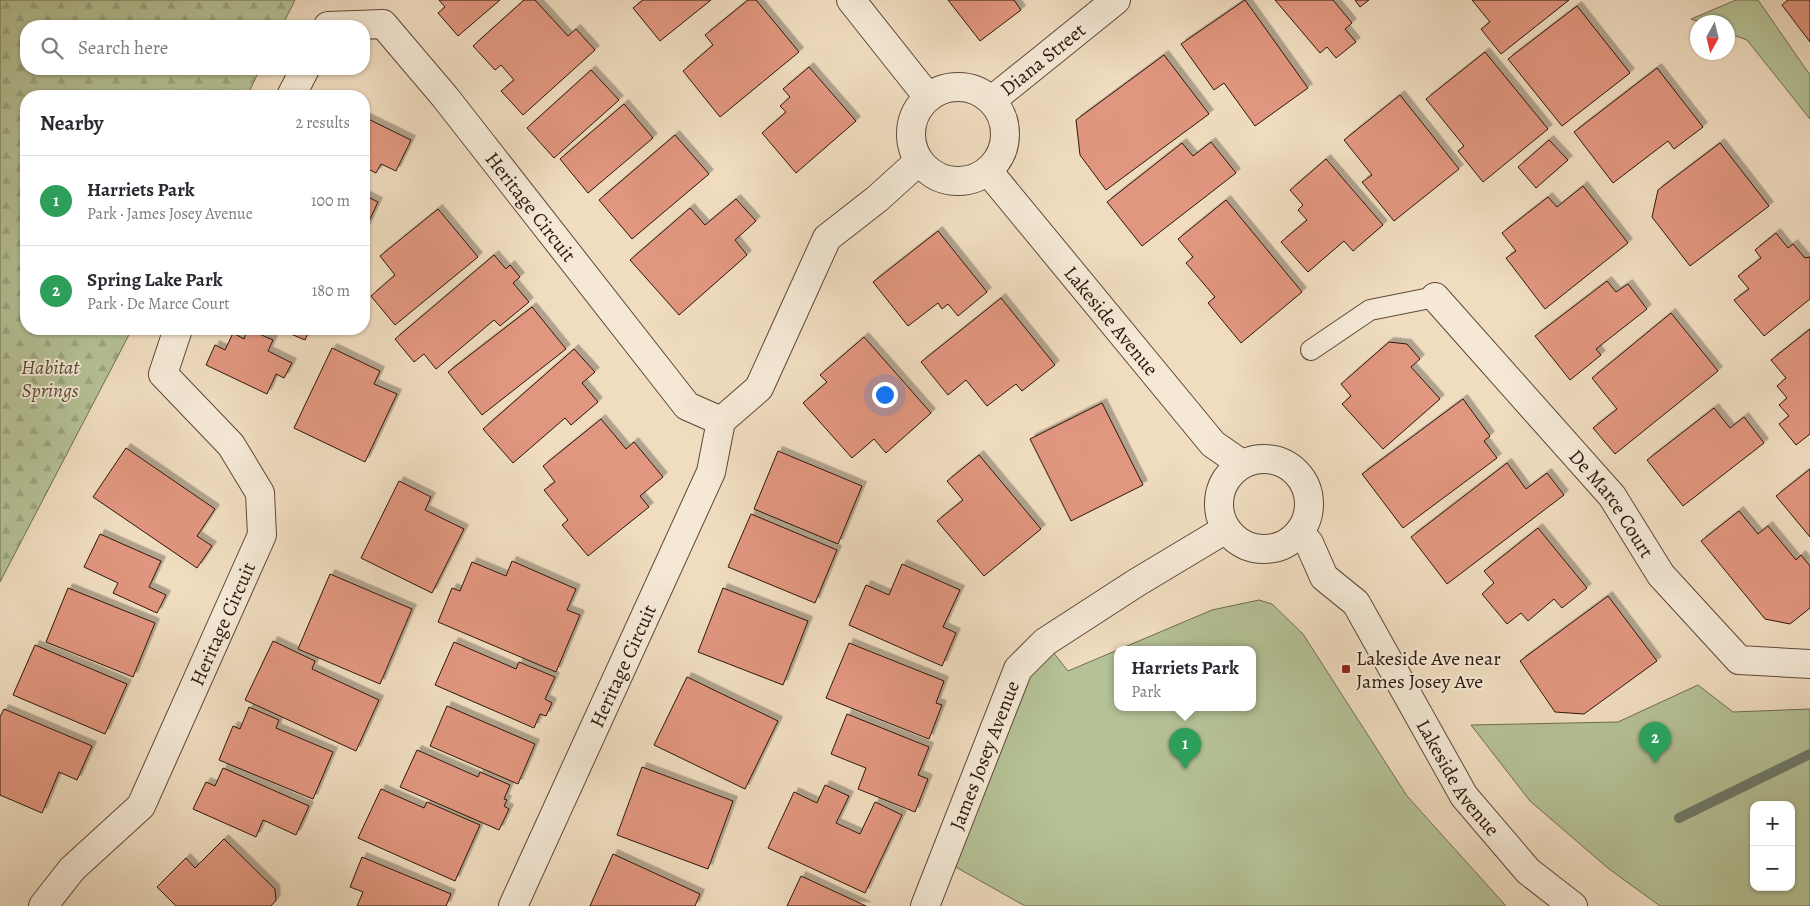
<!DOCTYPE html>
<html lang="en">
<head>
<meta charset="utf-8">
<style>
  :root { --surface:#fff; --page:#f7f7f7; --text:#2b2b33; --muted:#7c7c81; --line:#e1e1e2; --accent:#1a73e8 }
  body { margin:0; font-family:Alegreya,serif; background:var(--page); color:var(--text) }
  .controls { position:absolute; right:15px; bottom:15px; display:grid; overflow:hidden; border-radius:10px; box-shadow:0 1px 4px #0004 }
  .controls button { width:45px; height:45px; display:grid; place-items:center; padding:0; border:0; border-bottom:1px solid var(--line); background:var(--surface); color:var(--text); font:25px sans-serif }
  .compass { position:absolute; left:1690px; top:15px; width:45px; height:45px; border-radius:50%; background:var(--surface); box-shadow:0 1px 4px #0004; rotate:188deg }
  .you { position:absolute; left:884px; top:394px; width:18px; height:18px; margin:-12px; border:4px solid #fff; border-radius:50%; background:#1a73e8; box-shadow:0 0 0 8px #1a73e833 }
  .badge { display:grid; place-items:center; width:32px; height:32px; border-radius:50%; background:var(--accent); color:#fff; font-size:16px; font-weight:700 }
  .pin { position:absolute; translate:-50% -41px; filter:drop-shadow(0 1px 2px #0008) }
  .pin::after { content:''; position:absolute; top:26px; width:18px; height:15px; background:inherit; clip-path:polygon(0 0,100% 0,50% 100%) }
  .popup { position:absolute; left:1114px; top:646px; width:142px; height:65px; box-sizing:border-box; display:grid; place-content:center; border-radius:10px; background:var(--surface); filter:drop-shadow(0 1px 4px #0005); font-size:16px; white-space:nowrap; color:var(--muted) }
  .popup b { font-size:19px; color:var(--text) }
  .popup::after { content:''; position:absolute; left:50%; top:100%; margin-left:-10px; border:10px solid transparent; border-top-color:var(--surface) }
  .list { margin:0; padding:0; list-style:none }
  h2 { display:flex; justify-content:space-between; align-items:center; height:65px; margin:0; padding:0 20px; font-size:21px }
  h2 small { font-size:16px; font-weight:400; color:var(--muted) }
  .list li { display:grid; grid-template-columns:32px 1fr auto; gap:15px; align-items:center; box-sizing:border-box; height:90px; padding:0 20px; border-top:1px solid var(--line) }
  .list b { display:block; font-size:19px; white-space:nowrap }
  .list p { margin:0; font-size:16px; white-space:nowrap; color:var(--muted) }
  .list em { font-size:16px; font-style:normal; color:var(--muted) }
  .icon { flex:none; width:28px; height:28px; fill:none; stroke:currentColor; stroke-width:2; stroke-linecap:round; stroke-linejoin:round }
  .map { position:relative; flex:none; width:1810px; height:906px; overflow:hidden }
  .search { position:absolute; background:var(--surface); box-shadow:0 1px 4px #0004; left:20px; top:20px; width:350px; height:55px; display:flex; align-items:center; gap:12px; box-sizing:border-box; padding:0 18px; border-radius:20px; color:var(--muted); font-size:19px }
  .panel { position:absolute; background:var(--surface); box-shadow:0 1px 4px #0004; left:20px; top:90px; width:350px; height:245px; border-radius:20px }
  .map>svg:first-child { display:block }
</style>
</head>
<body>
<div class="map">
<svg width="1810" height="906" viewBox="0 0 1810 906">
  <defs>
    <pattern id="forest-firs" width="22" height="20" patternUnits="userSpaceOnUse" patternTransform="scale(1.25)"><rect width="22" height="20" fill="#b5c296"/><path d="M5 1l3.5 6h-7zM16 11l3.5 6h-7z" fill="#9ca680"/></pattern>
    <filter id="shadow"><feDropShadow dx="4.5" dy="-4.5" stdDeviation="0" flood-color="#0004"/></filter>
  </defs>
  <rect width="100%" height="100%" fill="#f0ddc0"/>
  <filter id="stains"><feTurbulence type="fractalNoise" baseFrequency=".004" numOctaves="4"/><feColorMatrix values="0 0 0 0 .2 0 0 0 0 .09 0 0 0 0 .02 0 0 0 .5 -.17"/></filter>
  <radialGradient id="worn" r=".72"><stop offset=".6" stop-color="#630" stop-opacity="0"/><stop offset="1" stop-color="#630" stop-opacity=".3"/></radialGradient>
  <path fill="url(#forest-firs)" stroke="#726c51" d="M0,0H295L282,26H26V69H260L247,96H26V329H132L0,582Z"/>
  <g fill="#b5c296" stroke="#726c51" fill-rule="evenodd">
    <path d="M1736,0H1758L1810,75V119L1747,40L1728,33V22H1700L1691,19Z"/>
    <path d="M1259,600L1272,604L1303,634L1407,796L1506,906H1025L945,861L1045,642L1068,671L1212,610ZM1118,650H1252V708H1118Z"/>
    <path d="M1698,685L1733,712L1810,709V906H1660L1609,869L1530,801L1471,725L1618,722ZM1754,805H1791V887H1754Z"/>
  </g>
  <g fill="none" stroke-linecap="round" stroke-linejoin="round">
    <path stroke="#6f7a6c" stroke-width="10" d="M1679,818L1810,754"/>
  </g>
  <g fill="#e1967f" stroke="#2e160c" filter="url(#shadow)">
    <path d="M439,0H500L458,36L438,13L445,7Z"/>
    <path d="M524,0H535L568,36L576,29L595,50L523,115L501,91L514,80L501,65L495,70L473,46Z"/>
    <path d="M643,0H711L660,41L633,8Z"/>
    <path d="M748,0H756L799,52L720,117L683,71L713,45L705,35Z"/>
    <path d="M948,0H1014L1021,10L980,41Z"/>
    <path d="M1245,0L1308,88L1255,126L1224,83L1214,90L1181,44Z"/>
    <path d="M1275,0H1333L1352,23L1345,29L1356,42L1336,58L1327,47L1320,53Z"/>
    <path d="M1355,0H1369L1360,7Z"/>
    <path d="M1472,0H1569L1501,54L1481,29L1490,22Z"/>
    <path d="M1788,0H1810V42L1782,5Z"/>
    <path d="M1577,6L1630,73L1562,126L1508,59Z"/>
    <path d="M1485,52L1548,129L1483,182L1458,151L1464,146L1426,99Z"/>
    <path d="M1164,55L1209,114L1106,190L1080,155L1076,120Z"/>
    <path d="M809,67L856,121L796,173L762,133L786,112L780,106L790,97L783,89Z"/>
    <path d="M1657,68L1703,127L1674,149L1668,141L1613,183L1574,132Z"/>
    <path d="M591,70L619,100L554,158L527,128Z"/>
    <path d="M1400,95L1459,169L1394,221L1362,182L1372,175L1344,140Z"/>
    <path d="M624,104L653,138L588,193L560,159Z"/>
    <path d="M364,117L411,140L396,171L381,164L376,173L364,167Z"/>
    <path d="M675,135L709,174L632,239L599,200Z"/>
    <path d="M1549,140L1568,160L1536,188L1518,167Z"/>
    <path d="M1211,142L1236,173L1142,246L1107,202L1182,143L1193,156Z"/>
    <path d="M1720,143L1769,206L1690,266L1652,217L1658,190Z"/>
    <path d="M1326,159L1383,225L1353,251L1344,241L1308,272L1281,242L1307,220L1298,210L1303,205L1290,190Z"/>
    <path d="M1583,186L1628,243L1545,309L1506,258L1516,251L1502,233L1548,197L1557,207Z"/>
    <path d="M364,195L378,202L364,232Z"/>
    <path d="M736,199L756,221L735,240L747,255L679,315L630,260L690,208L705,225Z"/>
    <path d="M1226,200L1302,292L1241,343L1208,303L1215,297L1186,263L1193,257L1178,239Z"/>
    <path d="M438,209L478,257L395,325L371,296L395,275L380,256Z"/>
    <path d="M938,231L987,292L958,316L948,304L942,309L938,303L908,326L873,282Z"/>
    <path d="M1776,233L1788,248L1793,244L1805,258L1810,257V299L1764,336L1734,300L1749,289L1738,276L1761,258L1755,250Z"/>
    <path d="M494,255L506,269L510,265L520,277L513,283L529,302L500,326L494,320L436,369L424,354L414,362L395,339Z"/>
    <path d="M1607,281L1616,292L1628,284L1647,309L1596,349L1601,355L1570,380L1535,336Z"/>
    <path d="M1001,298L1055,365L1022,391L1016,384L987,406L966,380L948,395L921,362Z"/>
    <path d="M532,307L566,349L482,415L448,372Z"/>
    <path d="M1671,313L1718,371L1615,454L1593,428L1617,409L1592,378Z"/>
    <path d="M248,329L273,340L268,351L292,363L284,378L276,374L267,394L206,365L215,345L225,350L233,333L244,339Z"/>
    <path d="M279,329H310L305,340Z"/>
    <path d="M1810,329V434L1796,445L1779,424L1789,416L1779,405L1787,398L1777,386L1786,378L1771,360Z"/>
    <path d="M864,337L931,413L886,453L874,439L852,458L803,403L827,382L820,375Z"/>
    <path d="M1389,342L1407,344L1420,359L1411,367L1440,399L1383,449L1342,404L1351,396L1341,384Z"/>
    <path d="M332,348L380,371L374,384L397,394L365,462L294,428Z"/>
    <path d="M574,349L595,372L582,383L598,402L571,425L565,418L513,463L483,429Z"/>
    <path d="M1463,399L1490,436L1484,441L1497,458L1403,528L1362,474Z"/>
    <path d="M1102,403L1143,485L1071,521L1030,439Z"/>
    <path d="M1714,408L1730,428L1744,417L1764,443L1683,506L1647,460Z"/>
    <path d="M601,419L626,449L634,442L663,477L640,496L649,507L588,556L562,525L568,520L544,490L555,482L543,466Z"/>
    <path d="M126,448L215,509L197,536L212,546L197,568L93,497Z"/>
    <path d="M778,451L862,486L838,544L754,509Z"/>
    <path d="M979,455L1041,529L984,576L937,521L963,500L947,481Z"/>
    <path d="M1507,463L1526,489L1547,473L1564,495L1447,584L1411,537Z"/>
    <path d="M1810,469V537L1776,496Z"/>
    <path d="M399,481L431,497L425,510L464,529L432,593L361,558Z"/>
    <path d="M1739,511L1758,534L1768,526L1796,560L1801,555L1810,566V608L1790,624L1765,619L1701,541Z"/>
    <path d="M751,514L837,550L815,603L728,567Z"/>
    <path d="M1538,528L1587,588L1562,608L1554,599L1528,621L1521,613L1507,624L1482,594L1494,583L1484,571Z"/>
    <path d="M100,534L161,561L149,587L166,595L157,613L113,593L118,583L84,567Z"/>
    <path d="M512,561L576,589L567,610L580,615L556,672L438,622L452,588L460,591L472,562L506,576Z"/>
    <path d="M902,564L960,590L943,627L956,633L942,666L849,625L866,585L889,595Z"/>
    <path d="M330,574L412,609L380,684L298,649Z"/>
    <path d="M68,588L155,623L133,677L46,642Z"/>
    <path d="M723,588L808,621L783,685L698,652Z"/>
    <path d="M1608,596L1657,661L1584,714L1555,712L1520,661Z"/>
    <path d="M273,641L315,661L312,669L379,700L356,751L245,700Z"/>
    <path d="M454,642L516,669L519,662L555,677L545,699L552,703L546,716L540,714L534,728L435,685Z"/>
    <path d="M849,643L944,681L936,703L942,705L929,739L826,698Z"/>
    <path d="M35,645L127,684L105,734L13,695Z"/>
    <path d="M687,677L778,721L745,789L654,745Z"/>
    <path d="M447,706L535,744L518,784L430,746Z"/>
    <path d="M249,707L279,720L276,728L333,752L313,799L219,760L233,726L240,729Z"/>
    <path d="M4,709L92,746L77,780L59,772L42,813L0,795V717Z"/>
    <path d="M847,714L929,747L918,775L928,779L915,812L858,789L866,768L831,754Z"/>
    <path d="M417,750L478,777L480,772L510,785L504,799L507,800L504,806L509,809L499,830L400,787Z"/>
    <path d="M642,767L733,801L708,869L617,835Z"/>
    <path d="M223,768L309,806L296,835L263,820L256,837L193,809L206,782L215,786Z"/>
    <path d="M825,785L849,796L836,823L860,834L875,802L902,815L865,893L768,848L794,792L817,803Z"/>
    <path d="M381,789L424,808L427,802L480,825L455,881L358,838Z"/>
    <path d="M224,839L275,889L276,900L271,906H176L157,887L186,858L195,868Z"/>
    <path d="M613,854L700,894L695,906H590Z"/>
    <path d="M362,857L451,894L446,906H357L363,892L350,887Z"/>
    <path d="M801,876L866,906H787Z"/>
  </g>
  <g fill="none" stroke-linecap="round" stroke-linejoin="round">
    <defs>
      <path id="service" d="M1311,350L1370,310L1435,297"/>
      <g id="minor">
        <path d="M851,0L928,97"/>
        <path id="s1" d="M328,26L383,24L445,97L687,406L721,421"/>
        <circle cx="958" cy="134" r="47"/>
        <path d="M291,96L305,69"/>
        <path id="s2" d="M992,100L1116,0"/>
        <path id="s3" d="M988,171L1213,444L1242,464"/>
        <path id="s4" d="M1435,297L1612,496L1661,575L1739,660L1810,664"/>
        <circle cx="1264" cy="504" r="45"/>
        <path id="s5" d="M1299,533L1309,543L1324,577L1356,603L1464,796L1528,871L1573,906"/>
        <path id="s6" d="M43,906L72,869L141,806L262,535L260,493L231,445L163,374L178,329"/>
        <path id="s7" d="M513,906L711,472L721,421L759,388L827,238L877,199L919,161"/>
        <path id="s8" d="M925,906L1018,669L1045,642L1136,583L1226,529"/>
      </g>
    </defs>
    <use href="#service" stroke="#5e4839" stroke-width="22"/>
    <use href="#minor" stroke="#5e4839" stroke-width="30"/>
    <use href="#service" stroke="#f5e9d6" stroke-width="20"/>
    <use href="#minor" stroke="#f5e9d6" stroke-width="28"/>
  </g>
  <rect fill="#8f2418" stroke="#f5e9d6" stroke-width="2" x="1341" y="664" width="10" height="10" rx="2.5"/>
  <g text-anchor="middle" stroke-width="4" stroke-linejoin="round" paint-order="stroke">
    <g font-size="20" fill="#2e160c" stroke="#f5e9d6">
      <text dy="7" stroke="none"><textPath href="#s2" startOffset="65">Diana Street</textPath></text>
      <text dy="7" stroke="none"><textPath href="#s1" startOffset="290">Heritage Circuit</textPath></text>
      <text dy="7" stroke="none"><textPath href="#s3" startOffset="194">Lakeside Avenue</textPath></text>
      <text dy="7" stroke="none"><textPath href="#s4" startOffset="272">De Marce Court</textPath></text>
      <text dy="7" stroke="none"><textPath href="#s6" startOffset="340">Heritage Circuit</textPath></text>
      <text dy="7" stroke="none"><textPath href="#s7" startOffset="264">Heritage Circuit</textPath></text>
      <text dy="7" stroke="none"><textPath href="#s8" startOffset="162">James Josey Avenue</textPath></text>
      <text dy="7" stroke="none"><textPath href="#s5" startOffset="295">Lakeside Avenue</textPath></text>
    </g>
    <g font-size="20" font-style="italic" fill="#564a35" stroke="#f5e9d6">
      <text x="50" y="374">Habitat<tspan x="50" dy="23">Springs</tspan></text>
    </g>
    <g font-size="20" fill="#2e160c" stroke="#f5e9d6" text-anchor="start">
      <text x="1356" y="665">Lakeside Ave near<tspan x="1356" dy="23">James Josey Ave</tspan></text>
    </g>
  </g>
  <rect width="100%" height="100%" filter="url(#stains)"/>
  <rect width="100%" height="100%" fill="url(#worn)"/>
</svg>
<div class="controls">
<button>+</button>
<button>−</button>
</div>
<svg class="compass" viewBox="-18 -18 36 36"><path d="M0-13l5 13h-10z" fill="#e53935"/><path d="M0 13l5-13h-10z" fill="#7c7c81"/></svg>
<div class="you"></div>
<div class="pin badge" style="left:1185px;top:769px;background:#2e9e5b">1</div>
<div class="popup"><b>Harriets Park</b>Park</div>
<div class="pin badge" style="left:1655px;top:763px;background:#2e9e5b">2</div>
<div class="search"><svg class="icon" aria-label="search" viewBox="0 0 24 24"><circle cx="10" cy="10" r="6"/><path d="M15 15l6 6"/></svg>Search here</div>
<section class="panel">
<h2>Nearby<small>2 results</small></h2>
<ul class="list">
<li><span class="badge" style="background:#2e9e5b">1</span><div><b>Harriets Park</b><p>Park · James Josey Avenue</p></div><em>100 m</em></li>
<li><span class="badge" style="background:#2e9e5b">2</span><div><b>Spring Lake Park</b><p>Park · De Marce Court</p></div><em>180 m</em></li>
</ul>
</section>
</div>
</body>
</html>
